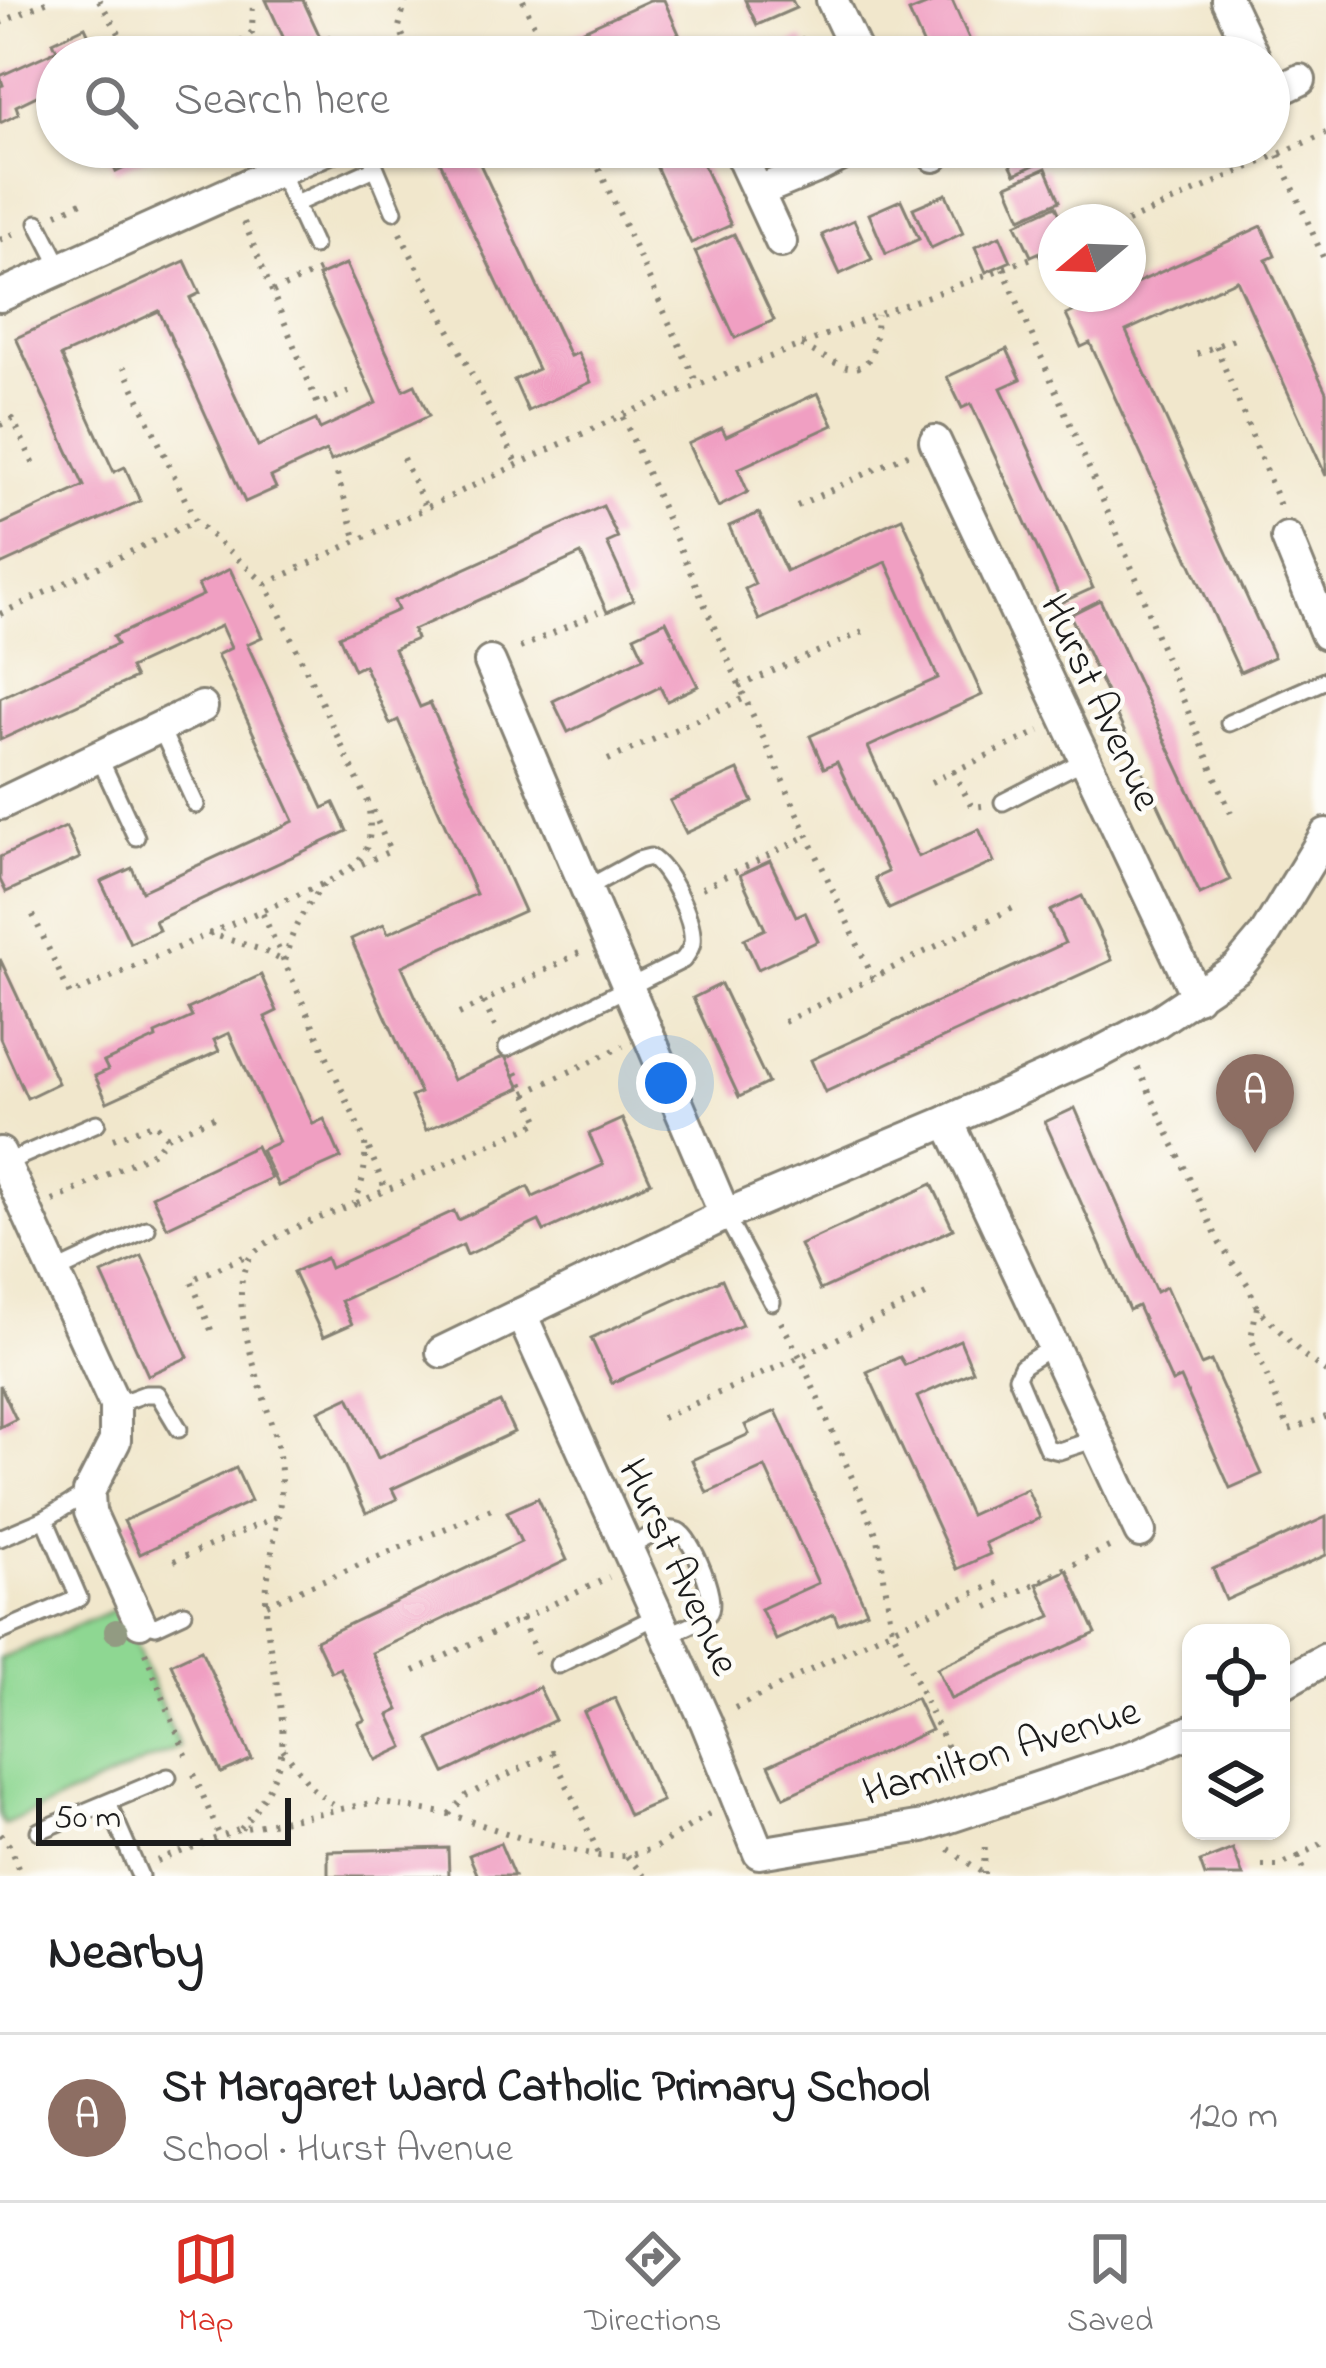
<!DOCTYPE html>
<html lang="en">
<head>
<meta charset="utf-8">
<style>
  :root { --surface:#fff; --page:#f6f6f6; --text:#202124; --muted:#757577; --line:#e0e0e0; --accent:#d93025 }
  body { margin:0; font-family:"Indie Flower",sans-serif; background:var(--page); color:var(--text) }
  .controls { position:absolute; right:36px; bottom:36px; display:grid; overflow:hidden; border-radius:24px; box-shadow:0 3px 9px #0004 }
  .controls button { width:108px; height:108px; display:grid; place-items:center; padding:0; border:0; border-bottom:3px solid var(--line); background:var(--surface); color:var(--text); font:60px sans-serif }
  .compass { position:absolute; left:1038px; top:204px; width:108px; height:108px; border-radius:50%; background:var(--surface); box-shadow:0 3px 9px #0004; rotate:251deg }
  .scale { position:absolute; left:36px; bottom:30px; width:255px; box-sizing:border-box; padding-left:12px; border:6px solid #1c1c1c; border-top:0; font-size:33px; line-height:42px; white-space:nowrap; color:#1c1c1c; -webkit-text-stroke:9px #fdfcf7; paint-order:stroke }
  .you { position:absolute; left:666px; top:1083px; width:42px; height:42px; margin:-30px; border:9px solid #fff; border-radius:50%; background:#1a73e8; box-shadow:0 0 0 18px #1a73e833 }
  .badge { display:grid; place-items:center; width:78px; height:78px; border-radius:50%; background:var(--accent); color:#fff; font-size:39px; font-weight:700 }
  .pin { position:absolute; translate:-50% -99px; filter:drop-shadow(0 3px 6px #0008) }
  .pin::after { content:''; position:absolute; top:63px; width:42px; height:36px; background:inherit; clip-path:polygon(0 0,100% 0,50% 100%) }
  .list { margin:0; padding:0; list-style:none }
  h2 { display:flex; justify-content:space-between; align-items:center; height:156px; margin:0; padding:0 48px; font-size:51px }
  h2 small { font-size:39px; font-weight:400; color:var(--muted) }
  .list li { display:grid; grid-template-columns:78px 1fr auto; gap:36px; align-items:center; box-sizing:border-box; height:168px; padding:0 48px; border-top:3px solid var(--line) }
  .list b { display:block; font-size:45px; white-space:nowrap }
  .list p { margin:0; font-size:39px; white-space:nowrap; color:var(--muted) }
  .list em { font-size:39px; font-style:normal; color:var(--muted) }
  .icon { flex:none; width:66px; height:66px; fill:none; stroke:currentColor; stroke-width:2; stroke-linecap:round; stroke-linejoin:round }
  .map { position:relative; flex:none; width:1326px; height:1876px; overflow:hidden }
  .search { position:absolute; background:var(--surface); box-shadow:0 3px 9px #0004; left:36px; right:36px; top:36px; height:132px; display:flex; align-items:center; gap:30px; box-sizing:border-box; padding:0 42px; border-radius:66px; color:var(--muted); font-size:45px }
  .sheet { height:324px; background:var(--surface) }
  nav { display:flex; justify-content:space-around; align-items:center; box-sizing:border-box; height:168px; border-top:3px solid var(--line); background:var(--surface); font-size:33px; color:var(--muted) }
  nav a { display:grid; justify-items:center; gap:6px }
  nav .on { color:var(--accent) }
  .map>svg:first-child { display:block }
</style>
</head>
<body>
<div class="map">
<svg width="1326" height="1876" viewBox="0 0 1326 1876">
  <rect width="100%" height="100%" fill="#fdfcf7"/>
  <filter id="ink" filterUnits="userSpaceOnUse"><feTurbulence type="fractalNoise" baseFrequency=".00833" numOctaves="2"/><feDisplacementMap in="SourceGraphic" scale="24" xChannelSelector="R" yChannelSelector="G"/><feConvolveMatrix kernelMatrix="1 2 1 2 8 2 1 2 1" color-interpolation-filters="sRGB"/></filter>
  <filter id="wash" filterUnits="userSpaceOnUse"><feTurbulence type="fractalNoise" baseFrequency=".004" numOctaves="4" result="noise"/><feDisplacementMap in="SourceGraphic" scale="48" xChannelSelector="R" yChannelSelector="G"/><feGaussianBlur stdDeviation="2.7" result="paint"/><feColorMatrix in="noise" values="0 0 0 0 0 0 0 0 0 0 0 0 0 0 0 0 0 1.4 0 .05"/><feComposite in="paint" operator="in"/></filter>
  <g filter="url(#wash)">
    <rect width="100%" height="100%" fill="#f1e7cc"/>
    <path fill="#8ed792" stroke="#557a57" stroke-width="3" d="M120,1607L179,1747L4,1825L0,1816V1659Z"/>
    <g id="blocks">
      <g fill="#f09fc2">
        <path d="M266,0H303L321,39L329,36L339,57H284L291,54Z"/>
        <path d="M650,0H664L679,34L628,57H564L557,42Z"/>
        <path d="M745,0H792L796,8L757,25Z"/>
        <path d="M938,0H952L971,43L940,57H929L909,12Z"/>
        <path d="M85,27L99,57H57V86L16,106L19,114L0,123V86L3,85L0,76L57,50L53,42Z"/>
        <path d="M802,38L811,57H781L777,50Z"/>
        <path d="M105,147H169L116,172Z"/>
        <path d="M433,147H472L570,356L578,353L591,382L528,411L514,380L538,369Z"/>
        <path d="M673,147H695L731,225L691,243L652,157Z"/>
        <path d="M1002,147H1049L1053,156L1015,174Z"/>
        <path d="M1046,168L1060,201L1021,218L1007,185Z"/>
        <path d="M946,194L963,233L931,248L913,208Z"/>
        <path d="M901,200L919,239L886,254L869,214Z"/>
        <path d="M1056,206L1063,222H1056V245L1031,256L1016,224Z"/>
        <path d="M854,220L872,259L840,274L822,235Z"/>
        <path d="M1262,226L1275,256L1266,260L1326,392V476L1237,280L1126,331L1274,657L1240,672L1090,343L1081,347L1066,315L1113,294H1128V287Z"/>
        <path d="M734,234L774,320L735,338L695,252Z"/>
        <path d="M1000,236L1011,261L986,272L975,247Z"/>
        <path d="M185,261L200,293L190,298L258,446L316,420L320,429L376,403L318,276L346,264L404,390L415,385L429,416L331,461L326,451L271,477L276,488L245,502L159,311L61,356L114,472L125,467L140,501L0,565V525L84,486L16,338Z"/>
        <path d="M1007,349L1021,379L1001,388L1093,588L1062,602L971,404L962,408L947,377Z"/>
        <path d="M818,393L833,425L738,469L748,492L718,507L688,444L722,428L726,436Z"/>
        <path d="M603,506L618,538L607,543L633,600L607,612L581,554L413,630L416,639L394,649L420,707L430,703L524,911L402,966L453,1080L505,1056L520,1088L426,1130L411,1097L420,1093L351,939L384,924L388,933L476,894L398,720L390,724L364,665L354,670L339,636L398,610L394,601Z"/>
        <path d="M759,513L786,571L902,518L982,695L868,747L918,857L979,829L994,862L889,909L875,878L888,872L837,762L824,768L810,736L938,678L886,562L759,620L745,589L755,584L729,526Z"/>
        <path d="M230,569L262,637L247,644L323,808L334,803L347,831L155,921L159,930L130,943L101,882L132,868L142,891L294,821L217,655L231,648L221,626L130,668L135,678L0,740V698L117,644L113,637L203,595L198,585Z"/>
        <path d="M1100,600L1230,880L1200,894L1070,615Z"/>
        <path d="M666,621L698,686L667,701L660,687L568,732L553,701L644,657L634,636Z"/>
        <path d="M738,770L753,802L686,833L670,801Z"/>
        <path d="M66,827L80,858L6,892L0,880V857Z"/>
        <path d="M770,861L796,916L805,912L818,941L758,969L744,939L765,929L740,875Z"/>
        <path d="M1082,896L1112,960L825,1092L811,1060L1065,943L1050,911Z"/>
        <path d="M0,959L58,1083L27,1098L0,1038Z"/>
        <path d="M261,975L277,1011L265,1017L313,1124L324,1119L341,1158L278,1186L261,1150L279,1142L229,1033L214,1040L219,1051L107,1102L95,1076L108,1070L104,1062L156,1038L155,1034L192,1017L188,1009Z"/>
        <path d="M721,984L768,1083L739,1097L693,998Z"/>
        <path d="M1075,1108L1156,1292L1166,1287L1201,1365L1211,1361L1262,1474L1230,1488L1181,1378L1172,1382L1138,1306L1129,1310L1045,1122Z"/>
        <path d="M622,1119L651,1182L544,1231L539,1221L467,1255L463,1245L341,1301L352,1324L323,1337L293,1272L326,1258L330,1268L454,1211L458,1220L528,1187L533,1197L603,1165L589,1134Z"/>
        <path d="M256,1146L271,1178L167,1227L152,1196Z"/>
        <path d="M932,1184L953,1229L820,1290L800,1245Z"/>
        <path d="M142,1256L188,1357L148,1375L102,1274Z"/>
        <path d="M722,1279L742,1325L612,1383L591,1338Z"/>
        <path d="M960,1340L973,1371L917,1397L970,1515L1027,1489L1040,1518L985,1543L990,1554L957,1569L867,1372L900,1357L905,1365Z"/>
        <path d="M0,1385L16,1419L0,1427Z"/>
        <path d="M349,1397L378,1458L500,1402L514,1432L392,1489L397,1499L366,1513L319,1411Z"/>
        <path d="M776,1411L867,1611L838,1624L834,1614L776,1640L761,1609L818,1583L765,1467L707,1493L692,1460L749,1434L745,1425Z"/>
        <path d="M236,1468L251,1501L140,1554L124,1521Z"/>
        <path d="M538,1498L567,1560L372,1653L399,1710L389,1715L404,1747L376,1760L358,1723L365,1720L340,1668L331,1672L316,1640L521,1542L507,1512Z"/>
        <path d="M1326,1517V1555L1226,1600L1213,1569Z"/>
        <path d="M1067,1570L1096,1633L951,1699L937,1668L1051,1616L1037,1584Z"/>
        <path d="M201,1650L252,1759L221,1773L171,1664Z"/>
        <path d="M539,1687L555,1720L445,1773L429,1740Z"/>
        <path d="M615,1698L662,1801L629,1815L584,1712Z"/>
        <path d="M916,1698L931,1730L784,1797L769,1765Z"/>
        <path d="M500,1843L514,1876H478L469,1855Z"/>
        <path d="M448,1848L449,1876H328V1851Z"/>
        <path d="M1233,1849L1243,1876H1205L1200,1862Z"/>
      </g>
    </g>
  </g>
  <g filter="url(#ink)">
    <use href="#blocks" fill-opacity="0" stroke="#868274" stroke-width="3"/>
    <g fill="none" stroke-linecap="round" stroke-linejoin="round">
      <defs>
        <g id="service">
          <path d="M367,147L394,211"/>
          <path d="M279,170L314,246"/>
          <path d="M295,204L375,168"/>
          <path d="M38,223L61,268"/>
          <path d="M1229,723L1326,680"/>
          <path d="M160,727L196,805"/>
          <path d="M99,757L136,837"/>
          <path d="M1003,802L1085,760"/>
          <path d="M507,1048L683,960C687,955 691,949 692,943C695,921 669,868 650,857L638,860L587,888"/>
          <path d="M5,1163L97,1123"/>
          <path d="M725,1215L772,1302"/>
          <path d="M53,1273L147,1229"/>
          <path d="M1053,1346L1022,1366L1017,1377L1047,1448L1059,1451L1096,1439"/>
          <path d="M115,1405L145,1394H158L179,1429"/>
          <path d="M0,1538L45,1519L89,1492"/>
          <path d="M625,1549C639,1543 663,1525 678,1531C692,1537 720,1603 708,1614C698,1624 679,1629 666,1636"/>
          <path d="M140,1622L156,1626L184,1613"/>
          <path d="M0,1632L79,1598L45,1519"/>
          <path d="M558,1665L657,1616"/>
          <path d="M108,1803L140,1876"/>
          <path d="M39,1831L168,1777"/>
        </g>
        <g id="minor">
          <path d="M832,0L859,57"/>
          <path d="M1227,0L1254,57"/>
          <path d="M1269,95L1300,80"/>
          <path d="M737,147L781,242"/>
          <path d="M925,147L934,156"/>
          <path d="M759,191L820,166L858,147"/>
          <path d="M0,296L331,147"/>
          <path d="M935,441L1197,997"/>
          <path d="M1287,538L1326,634"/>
          <path d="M490,662L725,1215"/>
          <path d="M0,804L202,707"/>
          <path d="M948,1121L1140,1532"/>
          <path d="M0,1153L115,1405V1441L89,1492L90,1512L140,1622"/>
          <path d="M521,1314L706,1722L759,1853L923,1826L1139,1754L1191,1731"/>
          <path d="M442,1352L725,1215L948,1121L1097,1054L1157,1022L1237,968L1264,936L1326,834"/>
          <path d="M1281,1684L1326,1659"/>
        </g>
      </defs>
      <use href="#service" stroke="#868274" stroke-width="21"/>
      <use href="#minor" stroke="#868274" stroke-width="36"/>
      <g stroke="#868274" stroke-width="6" stroke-dasharray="3 9" stroke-linecap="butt">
        <path d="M99,0L133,57"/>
        <path d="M406,0L399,27L412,57"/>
        <path d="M523,0L548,57"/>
        <path d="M0,23L50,0"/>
        <path d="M208,57L244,39L252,32L253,0"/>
        <path d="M589,147L698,386"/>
        <path d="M1279,155L1326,264"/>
        <path d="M57,214L86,200"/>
        <path d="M244,222L318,405L349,392"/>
        <path d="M1127,222L1326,133"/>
        <path d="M400,233L518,465"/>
        <path d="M0,240L18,232"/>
        <path d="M1003,268L1137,580L1156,635L1232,816"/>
        <path d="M273,292L320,270"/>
        <path d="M802,345C853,374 874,386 877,315"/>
        <path d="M1216,346L1282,511"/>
        <path d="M1197,354L1234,339"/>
        <path d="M623,417L745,698L873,978"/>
        <path d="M0,425L13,419L34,465"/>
        <path d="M403,458L426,508"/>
        <path d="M337,474L357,541"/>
        <path d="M797,506L910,453"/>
        <path d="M266,584L622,415L877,315L1056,249"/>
        <path d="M0,614L195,521"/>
        <path d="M520,648L598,612"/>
        <path d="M739,686L865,631"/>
        <path d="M608,760L745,698"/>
        <path d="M953,771L972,807L982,806"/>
        <path d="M931,782L1040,731"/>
        <path d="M351,869L390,851L372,809"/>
        <path d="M702,888L807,836"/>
        <path d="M33,915L70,995L327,882C368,860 374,847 368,802L266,584L195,521L124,367"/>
        <path d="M208,933L262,950L285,962C291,930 303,909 325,884"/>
        <path d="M484,1002L497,1031"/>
        <path d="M459,1014L583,951"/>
        <path d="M784,1022L1015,907"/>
        <path d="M1138,1068L1220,1244L1248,1285L1257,1307L1302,1354L1326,1372"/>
        <path d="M525,1093L623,1046"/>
        <path d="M113,1139L155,1123L167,1137"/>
        <path d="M369,1149L386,1191"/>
        <path d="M53,1201L156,1151L167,1137L221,1114"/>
        <path d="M357,1203L540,1122L515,1070"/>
        <path d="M1257,1307L1251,1338L1289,1430L1326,1417"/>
        <path d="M781,1322L800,1357L878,1538L892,1629L950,1754L951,1768L948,1783"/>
        <path d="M211,1330L191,1280L248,1255"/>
        <path d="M662,1418L800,1357L932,1292"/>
        <path d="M174,1561L278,1516"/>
        <path d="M267,1604L496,1507"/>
        <path d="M988,1607L1115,1544"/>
        <path d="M521,1619L537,1654"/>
        <path d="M145,1652L189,1762"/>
        <path d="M414,1671L609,1577"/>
        <path d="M735,1708L892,1629L1002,1581"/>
        <path d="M283,1749L312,1788L337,1808"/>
        <path d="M950,1754L976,1773"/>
        <path d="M194,1774L220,1837"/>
        <path d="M449,1814L467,1795L552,1753L600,1856"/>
        <path d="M241,1829C259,1805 279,1778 282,1747C286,1702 265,1649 266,1601C267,1558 283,1516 281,1473C279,1416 220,1308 249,1259C263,1236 328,1216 354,1204C364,1182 366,1164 365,1141L261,910"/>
        <path d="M0,1834L9,1845L21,1876"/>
        <path d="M949,1849L984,1874"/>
        <path d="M627,1856L644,1876"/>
        <path d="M1298,1857L1326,1841"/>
        <path d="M157,1861L241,1829L376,1802L449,1814L527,1840L600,1856H627L653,1849L711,1813"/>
        <path d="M1262,1866H1279L1298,1857L1307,1876"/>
        <path d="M984,1874L985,1840"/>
      </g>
      <use href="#service" stroke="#fff" stroke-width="15"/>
      <use href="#minor" stroke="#fff" stroke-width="30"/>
    </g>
    <circle fill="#929b82" cx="116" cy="1631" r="12"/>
  </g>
  <g text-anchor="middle" stroke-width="9" stroke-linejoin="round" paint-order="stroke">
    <g font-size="42" fill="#1c1c1c" stroke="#fdfcf7">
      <text transform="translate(1103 701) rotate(65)" y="15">Hurst Avenue</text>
      <text transform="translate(681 1566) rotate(65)" y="15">Hurst Avenue</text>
      <text transform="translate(1000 1749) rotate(-17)" y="15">Hamilton Avenue</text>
    </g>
  </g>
</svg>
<div class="controls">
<button><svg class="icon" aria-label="locate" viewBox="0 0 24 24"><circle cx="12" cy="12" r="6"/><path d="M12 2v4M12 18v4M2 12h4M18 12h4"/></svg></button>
<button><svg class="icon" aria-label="layers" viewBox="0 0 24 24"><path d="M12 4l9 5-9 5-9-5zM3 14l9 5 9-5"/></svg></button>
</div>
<svg class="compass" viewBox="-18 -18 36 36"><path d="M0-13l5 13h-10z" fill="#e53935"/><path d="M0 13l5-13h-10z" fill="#757577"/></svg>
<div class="scale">50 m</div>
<div class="you"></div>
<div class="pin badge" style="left:1255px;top:1153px;background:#8d6e63">A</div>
<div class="search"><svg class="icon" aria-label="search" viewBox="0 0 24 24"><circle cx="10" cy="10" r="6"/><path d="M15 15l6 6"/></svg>Search here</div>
</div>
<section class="sheet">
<h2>Nearby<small></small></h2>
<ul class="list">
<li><span class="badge" style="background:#8d6e63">A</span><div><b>St Margaret Ward Catholic Primary School</b><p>School · Hurst Avenue</p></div><em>120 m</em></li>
</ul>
</section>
<nav>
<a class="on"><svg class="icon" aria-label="map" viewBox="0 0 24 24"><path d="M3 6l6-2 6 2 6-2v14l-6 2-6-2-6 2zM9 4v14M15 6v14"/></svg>Map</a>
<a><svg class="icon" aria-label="directions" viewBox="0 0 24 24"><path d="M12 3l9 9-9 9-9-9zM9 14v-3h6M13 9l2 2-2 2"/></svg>Directions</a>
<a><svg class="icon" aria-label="saved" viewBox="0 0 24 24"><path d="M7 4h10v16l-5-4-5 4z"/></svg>Saved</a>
</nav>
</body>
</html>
